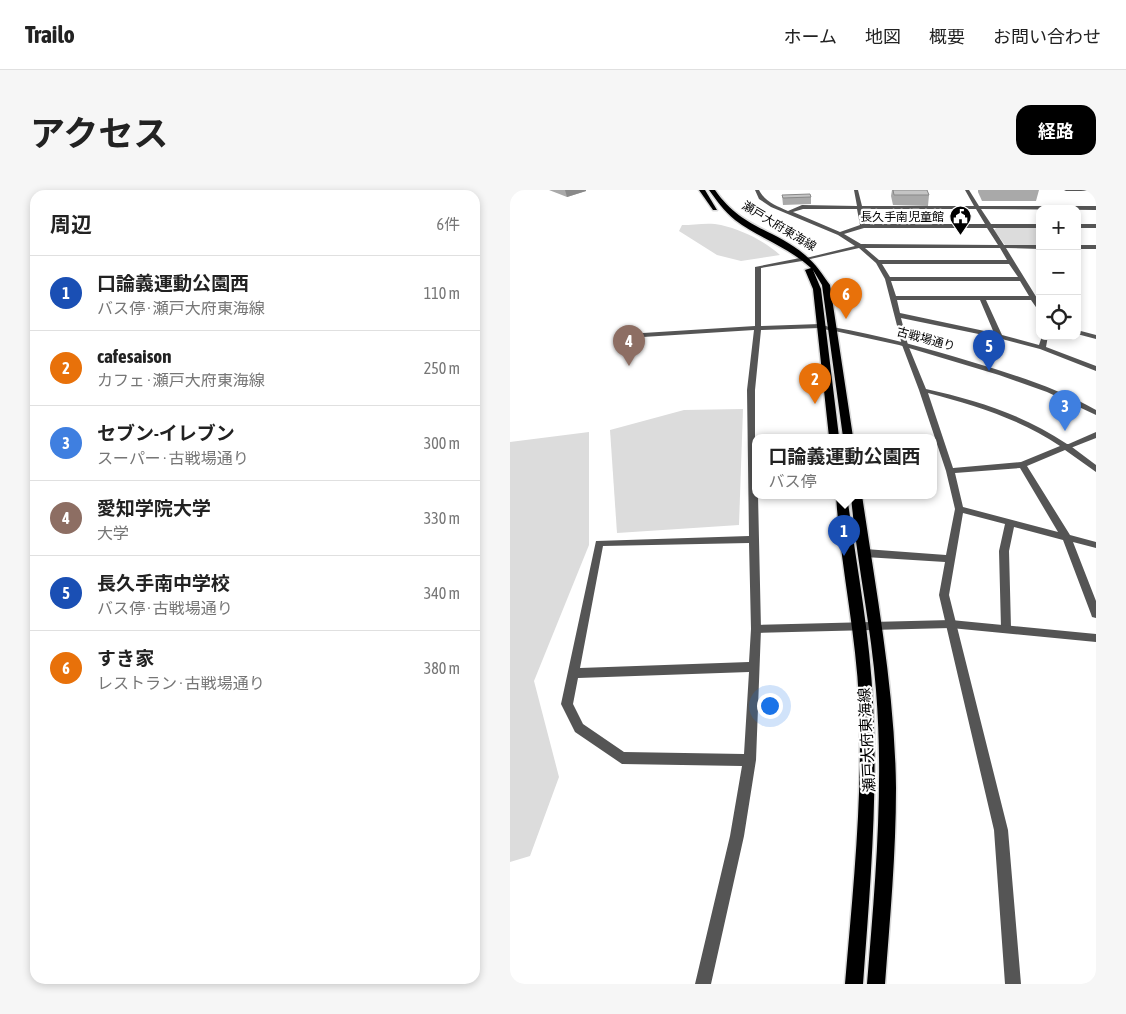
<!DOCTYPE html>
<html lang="ja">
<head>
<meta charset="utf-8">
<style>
  :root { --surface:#fff; --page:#f6f6f6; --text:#222; --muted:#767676; --line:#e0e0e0; --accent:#000 }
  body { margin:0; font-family:"Asap Condensed","Noto Sans JP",sans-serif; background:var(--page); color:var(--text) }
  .controls { position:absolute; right:15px; top:15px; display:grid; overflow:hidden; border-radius:10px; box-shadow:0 2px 8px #0003 }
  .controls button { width:45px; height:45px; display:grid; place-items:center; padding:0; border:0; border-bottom:1px solid var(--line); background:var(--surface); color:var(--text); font:25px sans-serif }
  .you { position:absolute; left:259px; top:515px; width:18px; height:18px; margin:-12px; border:4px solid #fff; border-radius:50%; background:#1a73e8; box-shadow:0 0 0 8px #1a73e833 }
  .badge { display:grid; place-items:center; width:32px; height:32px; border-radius:50%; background:var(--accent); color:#fff; font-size:16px; font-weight:700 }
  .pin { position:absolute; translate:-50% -41px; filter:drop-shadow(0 1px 2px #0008) }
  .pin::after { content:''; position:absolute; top:26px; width:18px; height:15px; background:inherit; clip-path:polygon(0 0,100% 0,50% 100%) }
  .popup { position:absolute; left:242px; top:244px; width:185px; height:65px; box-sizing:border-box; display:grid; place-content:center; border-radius:10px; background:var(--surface); filter:drop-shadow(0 1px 4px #0005); font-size:16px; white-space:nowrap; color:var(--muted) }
  .popup b { font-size:19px; color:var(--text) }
  .popup::after { content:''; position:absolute; left:50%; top:100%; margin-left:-10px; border:10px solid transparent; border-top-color:var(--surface) }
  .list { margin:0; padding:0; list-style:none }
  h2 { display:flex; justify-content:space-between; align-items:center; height:65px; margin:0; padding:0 20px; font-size:21px }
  h2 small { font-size:16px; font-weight:400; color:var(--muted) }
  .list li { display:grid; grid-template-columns:32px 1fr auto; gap:15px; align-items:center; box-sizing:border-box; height:75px; padding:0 20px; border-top:1px solid var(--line) }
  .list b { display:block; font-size:19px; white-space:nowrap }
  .list p { margin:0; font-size:16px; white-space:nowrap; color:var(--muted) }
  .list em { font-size:16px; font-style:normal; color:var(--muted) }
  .icon { flex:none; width:28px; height:28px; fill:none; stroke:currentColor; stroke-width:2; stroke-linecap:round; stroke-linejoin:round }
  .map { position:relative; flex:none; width:586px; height:794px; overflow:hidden; border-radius:15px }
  header { display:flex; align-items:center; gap:30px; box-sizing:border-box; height:70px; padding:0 25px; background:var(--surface); border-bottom:1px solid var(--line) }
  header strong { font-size:24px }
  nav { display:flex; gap:28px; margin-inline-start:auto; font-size:18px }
  .intro { display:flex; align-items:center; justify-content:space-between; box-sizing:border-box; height:120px; padding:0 30px }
  h1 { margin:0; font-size:35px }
  .button { padding:12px 22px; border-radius:15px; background:var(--accent); color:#fff; font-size:18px; font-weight:700 }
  main { display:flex; gap:30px; padding:0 30px }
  aside { flex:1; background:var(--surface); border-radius:15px; box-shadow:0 2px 8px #0003 }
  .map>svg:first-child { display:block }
</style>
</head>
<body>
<header>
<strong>Trailo</strong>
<nav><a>ホーム</a><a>地図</a><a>概要</a><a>お問い合わせ</a></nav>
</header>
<div class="intro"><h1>アクセス</h1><a class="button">経路</a></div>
<main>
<aside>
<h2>周辺<small>6件</small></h2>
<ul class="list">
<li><span class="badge" style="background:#1a4fb4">1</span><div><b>口論義運動公園西</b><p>バス停 · 瀬戸大府東海線</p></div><em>110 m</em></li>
<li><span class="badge" style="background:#e8710a">2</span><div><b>cafesaison</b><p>カフェ · 瀬戸大府東海線</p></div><em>250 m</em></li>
<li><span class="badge" style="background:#3f7fe0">3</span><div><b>セブン-イレブン</b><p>スーパー · 古戦場通り</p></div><em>300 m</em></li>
<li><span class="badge" style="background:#8d6e63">4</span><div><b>愛知学院大学</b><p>大学</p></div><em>330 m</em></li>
<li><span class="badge" style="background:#1a4fb4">5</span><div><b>長久手南中学校</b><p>バス停 · 古戦場通り</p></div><em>340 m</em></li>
<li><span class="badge" style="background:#e8710a">6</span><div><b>すき家</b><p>レストラン · 古戦場通り</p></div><em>380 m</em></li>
</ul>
</aside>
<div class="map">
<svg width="586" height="794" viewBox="0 0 586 794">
  <rect width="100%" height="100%" fill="#fff"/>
  <g fill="#dcdcdc">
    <path d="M172,35C184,35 199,32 211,35C232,40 253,50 270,65L231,71L207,65L169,41Z"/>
    <path d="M486,38H530V56L495,55L484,40Z"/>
    <path d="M233,219L229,335L107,343L100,240L174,220Z"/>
    <path d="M79,242V355L24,491L49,587L20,666L0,672V252Z"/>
  </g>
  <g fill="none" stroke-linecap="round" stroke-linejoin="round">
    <defs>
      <g id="primary">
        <path d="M189,0H195L207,20H203Z"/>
        <path d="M199,0H205C232,39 263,38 295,65C306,74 312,84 320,95L343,247H333L312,95L303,80L311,99L329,247H319L303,99L295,80L301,78C278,57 249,48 225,30C214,21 207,11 199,0Z"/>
        <path d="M326,305H337C346,374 360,443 363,513C368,607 360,700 353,794H335C343,700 353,606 349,511C346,442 330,374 326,305Z"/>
        <path d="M341,305H352C366,402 385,500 386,598C386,663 380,729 375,794H357C365,696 374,598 366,500C361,434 346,370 341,305Z"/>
      </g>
    </defs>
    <use href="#primary" stroke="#dbdbdb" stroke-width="3"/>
    <g fill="#555" fill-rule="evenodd">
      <path d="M245,0H249C255,12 267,16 278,21L292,15L347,16L344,0H348L352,16H464L455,0H459L469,16H586V20L471,19L481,34H530V38H483L494,55H530V59L496,58L530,113V121L528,120L521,110H476L492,145L529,155L532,146H538L536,157L586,176V181L530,159L488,148L391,128L398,155L416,199C466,210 514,225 557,254H561L562,257L586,275V282L555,260L517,276L560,345L586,352V358L563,352L586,411V428L582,427L581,424L553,350L504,337L499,361L501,438L500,441L496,442L492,441L491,438L489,361L495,334L453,323L439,405L498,640L511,794H495L484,640L429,405L435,372L355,367L350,363L355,359L436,365L445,319L436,281L409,200L392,155L375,89L366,73L349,58L296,70V68L345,56L328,45L261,17L249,9ZM293,19H347L350,35L330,42L283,22ZM352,19H466L475,34H355ZM354,38H477L488,55L351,54L334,44ZM355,58H490L497,70H369ZM372,74H499L508,87H380ZM381,91H510L519,106H386ZM387,110H470L484,143L390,123ZM418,203C464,215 510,229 550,256L511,272L443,278ZM510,278L548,342L453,317L445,283Z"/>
      <rect x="567" y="34" width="19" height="4"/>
      <rect x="567" y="55" width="19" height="4"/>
      <path d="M290,68L293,70L292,71L251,78V136L310,134L325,139L322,141L310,138L251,140L245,200V305H248L251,439L246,570L234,646L201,794H185L220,646L232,576L112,574L65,542L51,514L86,351L239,346L237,200L244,140L133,147L130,145L133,143L245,136V77ZM239,353L241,439L239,472L70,478L93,356ZM239,482L234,564L114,562L73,534L63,514L68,488Z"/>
      <path d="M567,140L586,145V149L567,144Z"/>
    </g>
    <g fill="#555" fill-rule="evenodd">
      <path d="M554,0H586V1H556Z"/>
      <path d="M322,137C370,145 416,158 462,172C505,185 547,198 586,220V225L537,202L489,185L389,155L320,140L319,139Z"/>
      <path d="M586,242V248L558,259L554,256Z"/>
      <path d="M441,430L586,444V452L441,438L246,443L242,442L241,439L242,436L246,435Z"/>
    </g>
    <use href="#primary" fill="#000" fill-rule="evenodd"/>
  </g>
  <g fill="#a9a9a9">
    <path d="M39,0H76V1L57,7Z"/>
    <path d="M382,0H417L419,5L418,16L383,15L381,6Z"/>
    <path d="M468,0H529L526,11H472L468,2Z"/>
    <path d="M272,5L301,7V14L273,15Z"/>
  </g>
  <path fill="#898989" d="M55,0H76V1L57,7Z"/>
  <g fill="#c4c4c4" stroke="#898989">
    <path d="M383,0H417L419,5H384Z"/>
    <path d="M300,4L301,7L273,8L272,5Z"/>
  </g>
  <defs>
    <symbol id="civic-pin" viewBox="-11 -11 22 30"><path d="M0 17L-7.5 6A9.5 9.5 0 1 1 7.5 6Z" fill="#000" stroke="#fff"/><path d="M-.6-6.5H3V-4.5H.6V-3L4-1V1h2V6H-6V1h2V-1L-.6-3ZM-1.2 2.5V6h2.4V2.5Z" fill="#fff"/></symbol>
  </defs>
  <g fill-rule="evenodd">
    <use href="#civic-pin" x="438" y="14" width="25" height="34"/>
  </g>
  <g text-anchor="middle" stroke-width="4.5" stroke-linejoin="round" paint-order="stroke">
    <g font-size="12" fill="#000" stroke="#fff" text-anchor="end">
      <text x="434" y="31">長久手南児童館</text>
    </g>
    <g font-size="12" fill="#000" stroke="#fff">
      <text transform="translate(269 36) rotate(31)" y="4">瀬戸大府東海線</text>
      <text transform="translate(416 149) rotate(15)" y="4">古戦場通り</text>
    </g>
    <g font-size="15" fill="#000" stroke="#fff">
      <text transform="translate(357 550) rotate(-93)" y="5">瀬戸大府東海線</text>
    </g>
  </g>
</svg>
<div class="controls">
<button>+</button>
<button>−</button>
<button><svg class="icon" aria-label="locate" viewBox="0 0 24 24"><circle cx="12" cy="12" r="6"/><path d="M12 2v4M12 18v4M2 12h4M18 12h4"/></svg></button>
</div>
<div class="you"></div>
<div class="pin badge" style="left:334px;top:366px;background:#1a4fb4">1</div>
<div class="popup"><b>口論義運動公園西</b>バス停</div>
<div class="pin badge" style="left:305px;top:214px;background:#e8710a">2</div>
<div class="pin badge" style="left:555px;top:241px;background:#3f7fe0">3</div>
<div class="pin badge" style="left:119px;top:176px;background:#8d6e63">4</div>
<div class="pin badge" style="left:479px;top:181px;background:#1a4fb4">5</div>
<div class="pin badge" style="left:336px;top:129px;background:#e8710a">6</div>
</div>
</main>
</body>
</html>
